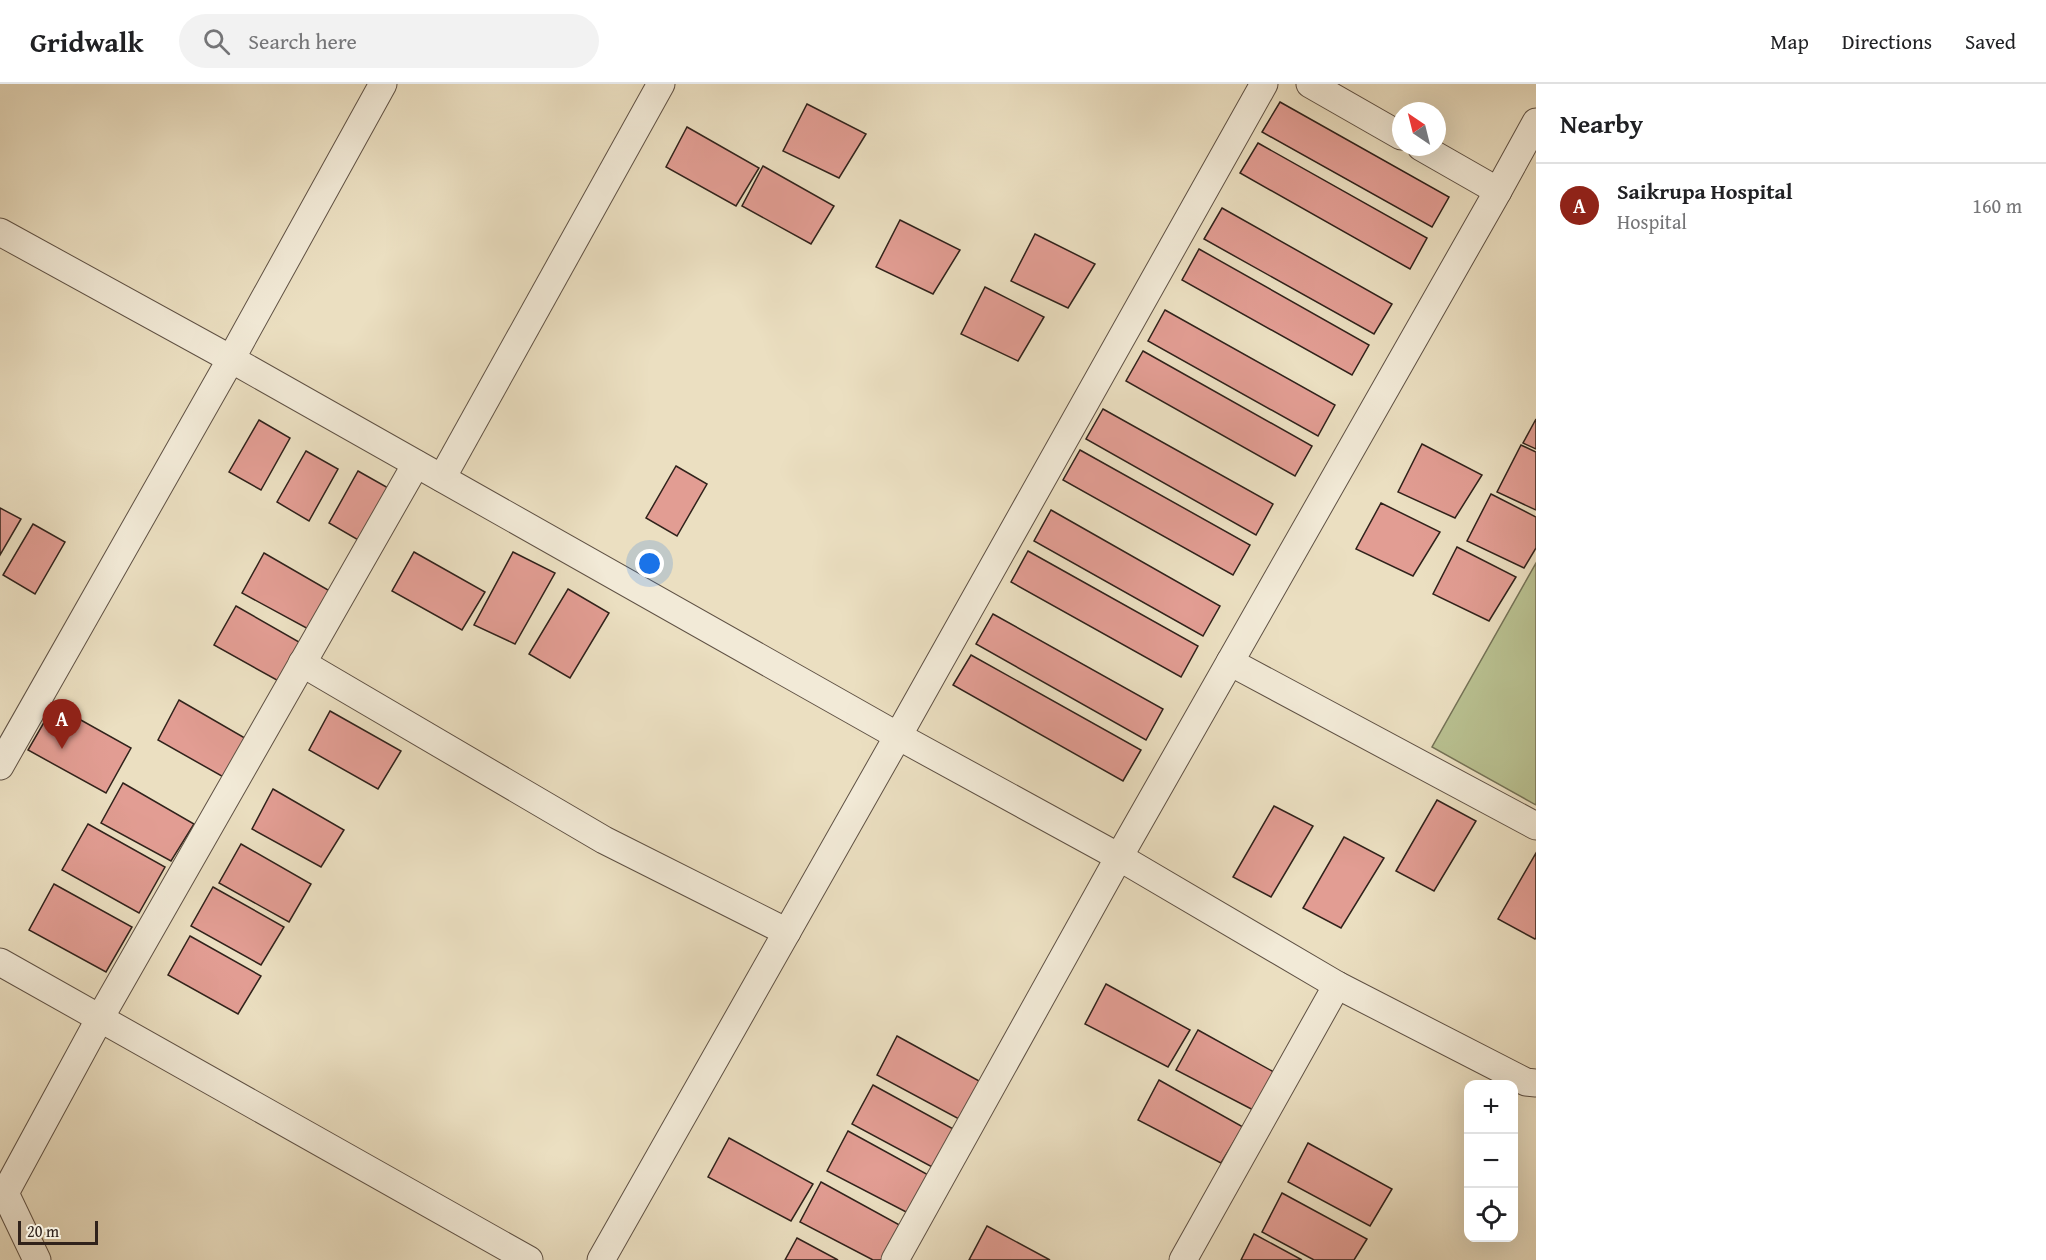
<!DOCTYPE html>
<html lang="en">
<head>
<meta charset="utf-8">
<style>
  :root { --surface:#fff; --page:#f2f2f2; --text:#202124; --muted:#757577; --line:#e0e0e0; --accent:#8f2418 }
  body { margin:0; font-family:"Gentium Book Plus",serif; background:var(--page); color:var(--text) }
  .controls { position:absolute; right:18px; bottom:18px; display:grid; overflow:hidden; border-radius:12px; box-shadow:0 6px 24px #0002 }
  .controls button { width:54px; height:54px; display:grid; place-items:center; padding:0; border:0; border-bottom:2px solid var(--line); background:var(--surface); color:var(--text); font:30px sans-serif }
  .compass { position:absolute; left:1392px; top:18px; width:54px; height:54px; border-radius:50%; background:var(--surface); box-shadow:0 6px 24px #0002; rotate:325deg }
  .scale { position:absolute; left:18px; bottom:15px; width:80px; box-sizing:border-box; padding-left:6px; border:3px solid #30221b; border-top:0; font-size:16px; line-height:21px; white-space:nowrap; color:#30221b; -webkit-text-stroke:4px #f2ead7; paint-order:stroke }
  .you { position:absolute; left:650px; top:480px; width:21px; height:21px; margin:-15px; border:4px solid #fff; border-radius:50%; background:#1a73e8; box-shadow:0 0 0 9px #1a73e833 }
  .badge { display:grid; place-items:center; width:39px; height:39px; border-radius:50%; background:var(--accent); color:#fff; font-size:20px; font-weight:700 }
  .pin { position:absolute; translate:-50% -50px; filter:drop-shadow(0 2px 3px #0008) }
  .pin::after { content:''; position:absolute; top:32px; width:21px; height:18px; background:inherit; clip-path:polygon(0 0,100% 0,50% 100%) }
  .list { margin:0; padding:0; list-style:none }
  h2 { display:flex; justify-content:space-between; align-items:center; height:78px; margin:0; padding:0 24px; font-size:26px }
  h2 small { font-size:20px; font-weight:400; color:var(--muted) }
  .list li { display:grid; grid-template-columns:39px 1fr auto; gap:18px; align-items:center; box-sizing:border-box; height:84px; padding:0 24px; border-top:2px solid var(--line) }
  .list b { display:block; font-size:22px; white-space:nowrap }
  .list p { margin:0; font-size:20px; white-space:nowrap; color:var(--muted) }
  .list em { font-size:20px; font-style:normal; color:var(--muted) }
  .icon { flex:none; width:33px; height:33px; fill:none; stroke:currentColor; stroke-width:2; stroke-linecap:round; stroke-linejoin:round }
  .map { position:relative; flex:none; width:1536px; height:1176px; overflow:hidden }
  header { display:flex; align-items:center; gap:36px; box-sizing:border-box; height:84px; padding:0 30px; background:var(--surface); border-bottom:2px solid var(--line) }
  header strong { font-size:28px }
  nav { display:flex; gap:33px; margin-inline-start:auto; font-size:21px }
  .search { width:420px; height:54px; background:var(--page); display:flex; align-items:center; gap:15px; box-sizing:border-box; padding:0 21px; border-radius:33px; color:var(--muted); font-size:22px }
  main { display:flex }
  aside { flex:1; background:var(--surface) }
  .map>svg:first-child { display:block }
</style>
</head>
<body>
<header>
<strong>Gridwalk</strong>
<div class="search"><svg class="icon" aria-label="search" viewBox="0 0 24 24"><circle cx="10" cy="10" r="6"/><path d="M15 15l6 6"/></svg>Search here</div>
<nav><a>Map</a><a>Directions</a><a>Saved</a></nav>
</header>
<main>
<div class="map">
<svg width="1536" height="1176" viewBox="0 0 1536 1176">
  <rect width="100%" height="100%" fill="#ebdfc1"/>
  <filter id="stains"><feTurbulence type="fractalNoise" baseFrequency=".00333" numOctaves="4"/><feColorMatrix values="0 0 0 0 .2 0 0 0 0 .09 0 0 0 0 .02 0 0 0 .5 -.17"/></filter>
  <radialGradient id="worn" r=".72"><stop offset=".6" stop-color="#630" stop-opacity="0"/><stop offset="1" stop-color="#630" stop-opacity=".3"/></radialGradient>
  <path fill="#b9c191" stroke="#747256" stroke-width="1.5" d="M1536,479V721L1432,663Z"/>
  <g fill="#e29d93" stroke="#30221b" stroke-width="1.5">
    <path d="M1280,18L1449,113L1432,143L1262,48Z"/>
    <path d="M807,20L866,50L839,94L783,67Z"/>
    <path d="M687,43L759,84L736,122L666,83Z"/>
    <path d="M1258,59L1427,154L1410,185L1240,89Z"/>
    <path d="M763,82L834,122L811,160L742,122Z"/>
    <path d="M1222,124L1392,220L1374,250L1204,155Z"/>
    <path d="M900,136L960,166L933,210L876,183Z"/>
    <path d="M1035,150L1095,180L1068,224L1011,197Z"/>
    <path d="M1199,165L1369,261L1352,291L1182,196Z"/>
    <path d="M985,203L1044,233L1018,277L961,250Z"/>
    <path d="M1165,226L1335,321L1318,352L1148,257Z"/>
    <path d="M1143,267L1312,362L1295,392L1126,297Z"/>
    <path d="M1103,325L1273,420L1256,451L1086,355Z"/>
    <path d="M1536,335V365L1523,359Z"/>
    <path d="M259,336L290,354L261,406L229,388Z"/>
    <path d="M1422,360L1482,391L1455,434L1398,408Z"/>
    <path d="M1521,361L1536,368V426L1497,408Z"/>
    <path d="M1080,366L1250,461L1233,491L1063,396Z"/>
    <path d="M306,367L338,385L309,437L277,418Z"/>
    <path d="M676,382L707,400L677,452L646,434Z"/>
    <path d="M358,387L390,405L360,457L329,439Z"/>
    <path d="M1491,410L1536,433V464L1524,484L1467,457Z"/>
    <path d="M1381,419L1440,448L1413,492L1356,465Z"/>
    <path d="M0,424L21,435L0,471Z"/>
    <path d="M1051,426L1220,522L1203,552L1034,457Z"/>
    <path d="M33,440L65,458L35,510L3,491Z"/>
    <path d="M1457,463L1516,493L1489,537L1433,510Z"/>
    <path d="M1028,467L1198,562L1181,593L1011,498Z"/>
    <path d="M414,468L485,508L462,546L392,507Z"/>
    <path d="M513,468L555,489L515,560L474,541Z"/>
    <path d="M264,469L335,510L312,547L242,509Z"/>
    <path d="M568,505L609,529L570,594L529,570Z"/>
    <path d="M236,522L306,562L284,600L214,561Z"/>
    <path d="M993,530L1163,625L1146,656L976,560Z"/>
    <path d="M971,571L1141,666L1123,697L953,601Z"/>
    <path d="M179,616L250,657L227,695L158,656Z"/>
    <path d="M54,621L131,664L106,709L28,666Z"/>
    <path d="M330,627L401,667L378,705L309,666Z"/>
    <path d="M123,699L194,740L171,777L101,739Z"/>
    <path d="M273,705L344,746L321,783L252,745Z"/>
    <path d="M1437,716L1476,737L1434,807L1396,787Z"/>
    <path d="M1274,722L1313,742L1271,813L1233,793Z"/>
    <path d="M88,740L165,783L139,829L62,786Z"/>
    <path d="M1344,753L1384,774L1341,844L1303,824Z"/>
    <path d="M241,760L311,800L289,838L219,799Z"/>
    <path d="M1536,769V854L1535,855L1498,835Z"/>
    <path d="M54,800L132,843L106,888L29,846Z"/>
    <path d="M213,803L284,843L261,881L191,842Z"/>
    <path d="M190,852L261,892L238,930L168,891Z"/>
    <path d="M1106,900L1190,946L1168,983L1085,940Z"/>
    <path d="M1198,946L1281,992L1259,1029L1176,986Z"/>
    <path d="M897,952L981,998L959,1035L877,991Z"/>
    <path d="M1159,996L1243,1043L1221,1079L1138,1036Z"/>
    <path d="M873,1001L957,1047L934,1084L852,1040Z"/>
    <path d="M848,1047L932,1093L910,1130L827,1087Z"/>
    <path d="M729,1054L813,1100L791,1137L708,1093Z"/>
    <path d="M1308,1059L1392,1105L1370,1142L1288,1098Z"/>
    <path d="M821,1098L905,1144L885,1176H873L800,1138Z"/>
    <path d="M1282,1109L1367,1155L1354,1176H1314L1262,1148Z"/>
    <path d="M987,1142L1050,1176H969Z"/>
    <path d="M1254,1150L1302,1176H1241Z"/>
    <path d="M797,1154L838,1176H785Z"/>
  </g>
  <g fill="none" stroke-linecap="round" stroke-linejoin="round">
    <defs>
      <g id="minor">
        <path d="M1310,0L1401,52"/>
        <path d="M1421,63L1498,107L1536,38"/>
        <path d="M0,148L231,275L898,652L1119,773L1337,901L1526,998L1536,999"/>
        <path d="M442,394L661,0"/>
        <path d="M1230,578L1536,742"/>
        <path d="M302,579L604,756L787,848"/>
        <path d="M0,682L231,275L383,0"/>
        <path d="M0,878L529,1176"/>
        <path d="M37,1176L5,1109L100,934L416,380"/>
        <path d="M601,1176L898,652L1264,0"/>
        <path d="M895,1176L1119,773L1498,107"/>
        <path d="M1183,1176L1337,901"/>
      </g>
    </defs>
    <use href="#minor" stroke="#5f5144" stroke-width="29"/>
    <use href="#minor" stroke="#f2ead7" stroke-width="27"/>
  </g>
  <rect width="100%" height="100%" filter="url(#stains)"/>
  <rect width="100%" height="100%" fill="url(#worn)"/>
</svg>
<div class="controls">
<button>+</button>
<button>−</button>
<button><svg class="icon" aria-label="locate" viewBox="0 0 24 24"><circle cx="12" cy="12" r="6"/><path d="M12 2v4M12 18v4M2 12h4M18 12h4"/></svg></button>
</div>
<svg class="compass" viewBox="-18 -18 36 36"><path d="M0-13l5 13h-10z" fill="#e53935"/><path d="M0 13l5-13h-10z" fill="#757577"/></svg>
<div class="scale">20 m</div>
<div class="you"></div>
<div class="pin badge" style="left:62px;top:665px">A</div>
</div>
<aside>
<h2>Nearby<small></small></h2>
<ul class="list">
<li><span class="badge">A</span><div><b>Saikrupa Hospital</b><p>Hospital</p></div><em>160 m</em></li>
</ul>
</aside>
</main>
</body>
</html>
